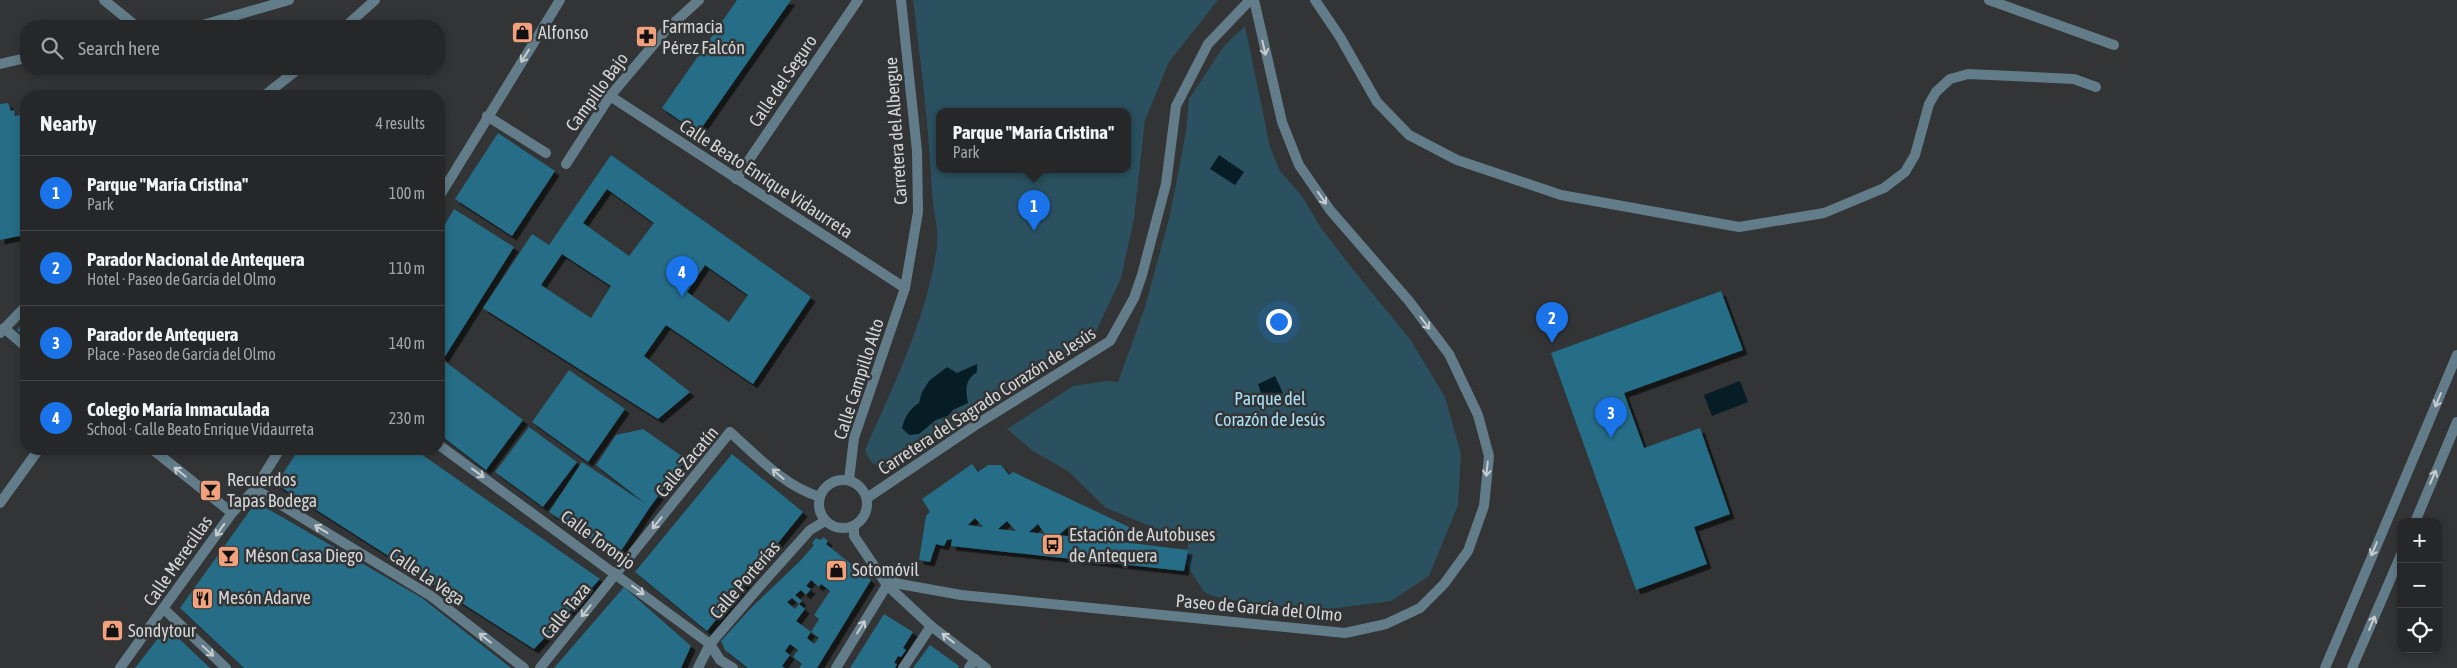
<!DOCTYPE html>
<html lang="en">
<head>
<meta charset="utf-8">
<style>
  :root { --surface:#262728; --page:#323334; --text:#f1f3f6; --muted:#a4a5a8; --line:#424445; --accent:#1a73e8 }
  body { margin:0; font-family:"Asap Condensed",sans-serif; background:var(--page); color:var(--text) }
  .controls { position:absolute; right:15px; bottom:15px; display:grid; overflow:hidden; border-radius:10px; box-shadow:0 2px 8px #0003 }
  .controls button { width:45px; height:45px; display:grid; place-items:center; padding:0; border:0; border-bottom:1px solid var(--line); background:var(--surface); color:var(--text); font:25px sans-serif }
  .you { position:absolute; left:1278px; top:321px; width:18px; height:18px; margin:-12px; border:4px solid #fff; border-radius:50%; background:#1a73e8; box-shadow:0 0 0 8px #1a73e833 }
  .badge { display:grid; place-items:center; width:32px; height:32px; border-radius:50%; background:var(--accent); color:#fff; font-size:16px; font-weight:700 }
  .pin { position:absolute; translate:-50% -41px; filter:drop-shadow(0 1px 2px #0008) }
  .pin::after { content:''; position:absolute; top:26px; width:18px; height:15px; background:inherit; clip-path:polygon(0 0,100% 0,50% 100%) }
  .popup { position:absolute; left:936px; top:108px; width:195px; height:65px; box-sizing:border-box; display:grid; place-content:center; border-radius:10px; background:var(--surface); filter:drop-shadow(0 1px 4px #0005); font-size:16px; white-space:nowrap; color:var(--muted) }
  .popup b { font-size:19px; color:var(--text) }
  .popup::after { content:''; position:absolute; left:50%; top:100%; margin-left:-10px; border:10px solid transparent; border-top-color:var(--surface) }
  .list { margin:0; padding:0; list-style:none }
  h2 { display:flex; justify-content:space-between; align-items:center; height:65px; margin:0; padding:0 20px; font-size:21px }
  h2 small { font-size:16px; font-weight:400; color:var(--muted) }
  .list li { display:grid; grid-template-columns:32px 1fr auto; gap:15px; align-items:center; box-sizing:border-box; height:75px; padding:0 20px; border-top:1px solid var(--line) }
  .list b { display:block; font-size:19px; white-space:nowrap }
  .list p { margin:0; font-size:16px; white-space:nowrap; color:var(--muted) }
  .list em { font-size:16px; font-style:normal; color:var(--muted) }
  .icon { flex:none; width:28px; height:28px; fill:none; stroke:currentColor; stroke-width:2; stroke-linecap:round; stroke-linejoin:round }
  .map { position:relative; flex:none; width:2457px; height:668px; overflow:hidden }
  .search { position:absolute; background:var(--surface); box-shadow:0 2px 8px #0003; left:20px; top:20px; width:425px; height:55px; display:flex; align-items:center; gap:12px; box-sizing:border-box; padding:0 18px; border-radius:20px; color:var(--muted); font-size:19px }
  .panel { position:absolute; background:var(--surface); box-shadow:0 2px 8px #0003; left:20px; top:90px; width:425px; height:365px; border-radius:20px }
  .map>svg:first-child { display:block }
</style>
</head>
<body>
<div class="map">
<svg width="2457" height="668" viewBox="0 0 2457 668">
  <defs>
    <filter id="shadow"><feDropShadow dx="4.5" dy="4.5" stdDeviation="0" flood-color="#0009"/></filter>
  </defs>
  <rect width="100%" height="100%" fill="#323435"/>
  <g fill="#2b5160" fill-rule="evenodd">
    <path d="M913,0H1218L1169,62L1145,120L1134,219L1121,278L1094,336L951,432L892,467C877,469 870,464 865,450C894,384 927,318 937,246C939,229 933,210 932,193C929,128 921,64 913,0ZM940,112H1128V170H940Z"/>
    <path d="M1245,26L1270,147L1280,171L1302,196L1321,228L1355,272L1410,339L1445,397L1461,454L1458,505L1429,576L1391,601L1329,609L1253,604L1212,596L1203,591L1185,562L1189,538L1167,533L1106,508L1068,471L1033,451L1007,429L1073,386L1107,381L1118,382L1145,307L1170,215L1186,132L1189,99L1224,46Z"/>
  </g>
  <g fill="#071d26">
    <path d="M1219,155L1244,172L1235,185L1210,169Z"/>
    <path d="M977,364V372C964,381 966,389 968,403L953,410L948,416L936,420L919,434L909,435L902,428C905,417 909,409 919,403L922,392L929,381L947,367L957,373Z"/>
    <path d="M1275,376L1283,393L1266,400L1265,395L1261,393L1258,384Z"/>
    <path d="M1740,381L1748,402L1712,416L1704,395Z"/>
  </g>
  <g fill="#256d87" fill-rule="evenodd" filter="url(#shadow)">
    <path d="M737,0H791L698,133L662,108Z"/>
    <path d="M8,103L11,111L14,110L15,116L25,114L26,118V243L19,236L0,240V104Z"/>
    <path d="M498,133L555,171L512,236L455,199Z"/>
    <path d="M611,155L811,297L753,384L666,325L644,356L690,392L658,419L483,308L532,234L549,245ZM607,189L654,223L629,256L583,223ZM562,254L611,286L591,318L541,285ZM705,265L748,295L729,322L687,292Z"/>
    <path d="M454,209L514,247L444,358L439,354V234Z"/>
    <path d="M1721,291L1743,350L1624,393L1644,448L1700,428L1730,514L1694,527L1707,564L1636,590L1551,353Z"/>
    <path d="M26,319V338L17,330Z"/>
    <path d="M439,357L523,420L486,470L439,434Z"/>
    <path d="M569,370L625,409L588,462L532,422Z"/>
    <path d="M529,427L577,462L543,507L495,472Z"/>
    <path d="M643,429L686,459L650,507L617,557L549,512L582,462L646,504L596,465L616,435Z"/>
    <path d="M299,449H414L600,579L534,649L276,484Z"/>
    <path d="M732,454L803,512L707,631L635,572Z"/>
    <path d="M972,464L978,472L988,465H1001L1009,475L1013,472L1129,527L1123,542L1188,550L1184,571L951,546L952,539L947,540L944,546L936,544L930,562L919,560L926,516L930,512L922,499ZM975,518L983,527L968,525ZM1007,521L1016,531L998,529ZM1038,524L1045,534L1029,532ZM1068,527L1074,537L1059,535ZM1099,531L1107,541L1091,539Z"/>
    <path d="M256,502L422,598L511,668H244L180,608Z"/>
    <path d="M823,537L828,541L826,544L871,580L817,668H799L802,664L793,657L798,650L790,644L785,651L790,655L782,666L785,668H748L725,650L721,641L752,607L801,560L814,545L812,543L816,538L821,540ZM811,580L819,587L821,584L830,591L814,615L819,619L811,632L819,638L814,644L807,638L811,632L796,621L805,609L799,604L795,609L787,602L792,598L799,604L802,601L795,595L801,590L806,595L811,589L806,586Z"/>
    <path d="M624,587L691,646L681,668H554Z"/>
    <path d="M884,614L913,632L903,648L906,650L901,657L898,656L894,663L897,664L895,668H850Z"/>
    <path d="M167,627L210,668H135Z"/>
    <path d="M930,645L959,666L958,668H913Z"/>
  </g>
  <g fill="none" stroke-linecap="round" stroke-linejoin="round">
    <path stroke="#627d89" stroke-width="10" d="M487,116L546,153"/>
    <g stroke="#627d89" stroke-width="10">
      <path d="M104,0L136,26"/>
      <path d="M1315,0L1340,37L1377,102L1409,135L1457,160L1561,195L1739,227L1824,213L1884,188L1905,172L1915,155L1929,104L1936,92L1950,79L1968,74L2074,79L2096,87"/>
      <path d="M1989,0L2114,45"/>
      <path d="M610,96L905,288"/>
      <path d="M566,164L610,96L666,30L699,0"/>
      <path d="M736,179L858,0"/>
      <path d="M439,197L560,0"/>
      <path d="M4,328L26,347"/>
      <path d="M439,445L710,644L720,660L733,668"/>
      <path d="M152,449L232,513"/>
      <path d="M255,489L431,596L524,668"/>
      <path d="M867,498L974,426L1110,341L1134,298L1142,275L1166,184L1176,106L1208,44L1250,0"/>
      <path d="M0,503L39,449"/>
      <path d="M854,526V536L887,585L931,626L986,668"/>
      <path d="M880,575L900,584L961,595L1345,633L1386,624L1420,608L1444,584L1468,551L1484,506L1489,456L1478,415L1449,354L1409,301L1330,210L1299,165L1282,122L1254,0"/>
      <path d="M164,609L226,668"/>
      <path d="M120,668L232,513L255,489L280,449"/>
      <path d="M540,668L730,432C758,457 784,486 820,497"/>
      <path d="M836,668L887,585"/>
      <path d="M903,668L931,626"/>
      <path d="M969,668L975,659"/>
    </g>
    <g stroke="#627d89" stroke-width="10">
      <path d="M199,26L289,0"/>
      <path d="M346,26L375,0"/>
      <path d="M0,64L26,58"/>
      <path d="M264,96L298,69"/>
      <path d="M0,333L26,306"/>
      <circle cx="843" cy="504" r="24"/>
      <path d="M849,480L854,438L905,288L918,212L917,151L901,0"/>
      <path d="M2415,522L2457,422"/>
      <path d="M698,668L710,644L760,586L810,530L825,521"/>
      <path d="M2325,668L2457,355"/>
      <path d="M2352,668L2401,555"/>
    </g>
  </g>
  <defs><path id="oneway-shaft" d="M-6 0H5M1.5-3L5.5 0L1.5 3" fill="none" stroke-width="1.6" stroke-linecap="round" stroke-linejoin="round" transform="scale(1.25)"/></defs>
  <g stroke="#c9ccce">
    <use href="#oneway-shaft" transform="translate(1264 48) rotate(77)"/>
    <use href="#oneway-shaft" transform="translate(525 56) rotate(122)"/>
    <use href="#oneway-shaft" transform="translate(1322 198) rotate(56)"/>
    <use href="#oneway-shaft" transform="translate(1425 323) rotate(53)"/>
    <use href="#oneway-shaft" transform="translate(2438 400) rotate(113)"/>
    <use href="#oneway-shaft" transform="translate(1487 469) rotate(96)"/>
    <use href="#oneway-shaft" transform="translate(180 472) rotate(-141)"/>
    <use href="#oneway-shaft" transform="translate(478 473) rotate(36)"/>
    <use href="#oneway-shaft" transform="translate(778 474) rotate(-139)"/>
    <use href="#oneway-shaft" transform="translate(2433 477) rotate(-67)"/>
    <use href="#oneway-shaft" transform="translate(657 523) rotate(129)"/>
    <use href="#oneway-shaft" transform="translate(321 529) rotate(-149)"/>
    <use href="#oneway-shaft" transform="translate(220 530) rotate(125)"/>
    <use href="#oneway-shaft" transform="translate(2374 549) rotate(113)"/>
    <use href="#oneway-shaft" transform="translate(638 590) rotate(37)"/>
    <use href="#oneway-shaft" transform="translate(586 611) rotate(129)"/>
    <use href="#oneway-shaft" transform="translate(2372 623) rotate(-67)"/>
    <use href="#oneway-shaft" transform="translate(861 627) rotate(-58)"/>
    <use href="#oneway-shaft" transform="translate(485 638) rotate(-142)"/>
    <use href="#oneway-shaft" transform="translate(948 638) rotate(-142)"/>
    <use href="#oneway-shaft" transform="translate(208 651) rotate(43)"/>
  </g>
  <defs>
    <symbol id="shop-square" viewBox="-11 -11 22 22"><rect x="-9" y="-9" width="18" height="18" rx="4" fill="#f1a17c" stroke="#323435"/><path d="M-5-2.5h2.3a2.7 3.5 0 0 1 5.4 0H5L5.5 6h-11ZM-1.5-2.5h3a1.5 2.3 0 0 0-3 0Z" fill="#111"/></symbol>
    <symbol id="pharmacy-square" viewBox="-11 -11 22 22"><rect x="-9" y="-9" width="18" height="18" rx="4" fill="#f1a17c" stroke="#323435"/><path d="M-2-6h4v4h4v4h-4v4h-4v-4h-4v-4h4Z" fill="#111"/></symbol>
    <symbol id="bar-square" viewBox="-11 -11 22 22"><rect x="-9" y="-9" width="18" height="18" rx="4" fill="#f1a17c" stroke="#323435"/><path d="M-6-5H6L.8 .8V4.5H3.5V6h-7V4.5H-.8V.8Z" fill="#111"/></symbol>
    <symbol id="bus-square" viewBox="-11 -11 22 22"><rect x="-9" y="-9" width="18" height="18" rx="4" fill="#f1a17c" stroke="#323435"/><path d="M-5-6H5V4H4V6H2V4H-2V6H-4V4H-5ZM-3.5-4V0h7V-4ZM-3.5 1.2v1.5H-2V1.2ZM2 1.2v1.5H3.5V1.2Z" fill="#111"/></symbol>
    <symbol id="restaurant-square" viewBox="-11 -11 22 22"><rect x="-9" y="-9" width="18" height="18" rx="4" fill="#f1a17c" stroke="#323435"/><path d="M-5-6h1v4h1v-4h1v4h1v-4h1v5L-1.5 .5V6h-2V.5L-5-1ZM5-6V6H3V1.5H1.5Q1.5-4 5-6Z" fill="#111"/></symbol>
  </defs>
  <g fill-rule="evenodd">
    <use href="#shop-square" x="510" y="20" width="25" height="25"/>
    <use href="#pharmacy-square" x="634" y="24" width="25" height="25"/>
    <use href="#bar-square" x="198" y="478" width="25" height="25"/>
    <use href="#bus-square" x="1040" y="532" width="25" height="25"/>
    <use href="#bar-square" x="216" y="544" width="25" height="25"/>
    <use href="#shop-square" x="824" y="558" width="25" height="25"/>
    <use href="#restaurant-square" x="190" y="586" width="25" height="25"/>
    <use href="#shop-square" x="100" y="618" width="25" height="25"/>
  </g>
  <g text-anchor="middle" stroke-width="5" stroke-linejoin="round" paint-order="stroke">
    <g font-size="18" fill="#d4d5d6" stroke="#323435" text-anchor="start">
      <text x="662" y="33">Farmacia<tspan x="662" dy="21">Pérez Falcón</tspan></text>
      <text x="538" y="39">Alfonso</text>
      <text x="227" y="486">Recuerdos<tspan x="227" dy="21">Tapas Bodega</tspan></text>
      <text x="1069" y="541">Estación de Autobuses<tspan x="1069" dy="21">de Antequera</tspan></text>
      <text x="245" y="562">Méson Casa Diego</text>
      <text x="852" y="576">Sotomóvil</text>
      <text x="218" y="604">Mesón Adarve</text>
      <text x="128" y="637">Sondytour</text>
    </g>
    <g font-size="18" fill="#d4d5d6" stroke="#323435">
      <text transform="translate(783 81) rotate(-56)" y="6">Calle del Seguro</text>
      <text transform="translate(597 92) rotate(-54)" y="6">Campillo Bajo</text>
      <text transform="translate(896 131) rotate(-94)" y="6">Carretera del Albergue</text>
      <text transform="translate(766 179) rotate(33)" y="6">Calle Beato Enrique Vidaurreta</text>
      <text transform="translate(859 379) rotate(-72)" y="6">Calle Campillo Alto</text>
      <text transform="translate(987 401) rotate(-33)" y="6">Carretera del Sagrado Corazón de Jesús</text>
      <text transform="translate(687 462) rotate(-50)" y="6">Calle Zacatín</text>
      <text transform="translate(598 540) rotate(36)" y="6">Calle Toronjo</text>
      <text transform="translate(178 561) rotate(-55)" y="6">Calle Merecillas</text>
      <text transform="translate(427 577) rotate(34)" y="6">Calle La Vega</text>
      <text transform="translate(745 580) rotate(-49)" y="6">Calle Porterías</text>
      <text transform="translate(1259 608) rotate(5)" y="6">Paseo de García del Olmo</text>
      <text transform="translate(566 611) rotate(-51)" y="6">Calle Taza</text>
    </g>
    <g font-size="18" fill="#a7e0f7" stroke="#323435">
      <text x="1270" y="405">Parque del<tspan x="1270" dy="21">Corazón de Jesús</tspan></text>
    </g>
  </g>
</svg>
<div class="controls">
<button>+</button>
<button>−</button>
<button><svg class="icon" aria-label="locate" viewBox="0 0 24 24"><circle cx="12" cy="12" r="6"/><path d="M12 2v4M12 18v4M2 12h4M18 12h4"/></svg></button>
</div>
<div class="you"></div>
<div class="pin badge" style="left:1034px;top:231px">1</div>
<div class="popup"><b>Parque &quot;María Cristina&quot;</b>Park</div>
<div class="pin badge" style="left:1552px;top:343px">2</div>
<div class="pin badge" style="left:1611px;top:438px">3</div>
<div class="pin badge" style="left:682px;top:297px">4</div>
<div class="search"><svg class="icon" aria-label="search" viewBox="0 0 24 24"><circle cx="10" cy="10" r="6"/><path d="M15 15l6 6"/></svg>Search here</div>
<section class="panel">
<h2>Nearby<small>4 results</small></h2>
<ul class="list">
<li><span class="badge">1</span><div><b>Parque &quot;María Cristina&quot;</b><p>Park</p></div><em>100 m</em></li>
<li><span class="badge">2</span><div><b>Parador Nacional de Antequera</b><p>Hotel · Paseo de García del Olmo</p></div><em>110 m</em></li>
<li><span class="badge">3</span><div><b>Parador de Antequera</b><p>Place · Paseo de García del Olmo</p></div><em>140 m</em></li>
<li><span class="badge">4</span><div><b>Colegio María Inmaculada</b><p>School · Calle Beato Enrique Vidaurreta</p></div><em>230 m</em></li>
</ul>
</section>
</div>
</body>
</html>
